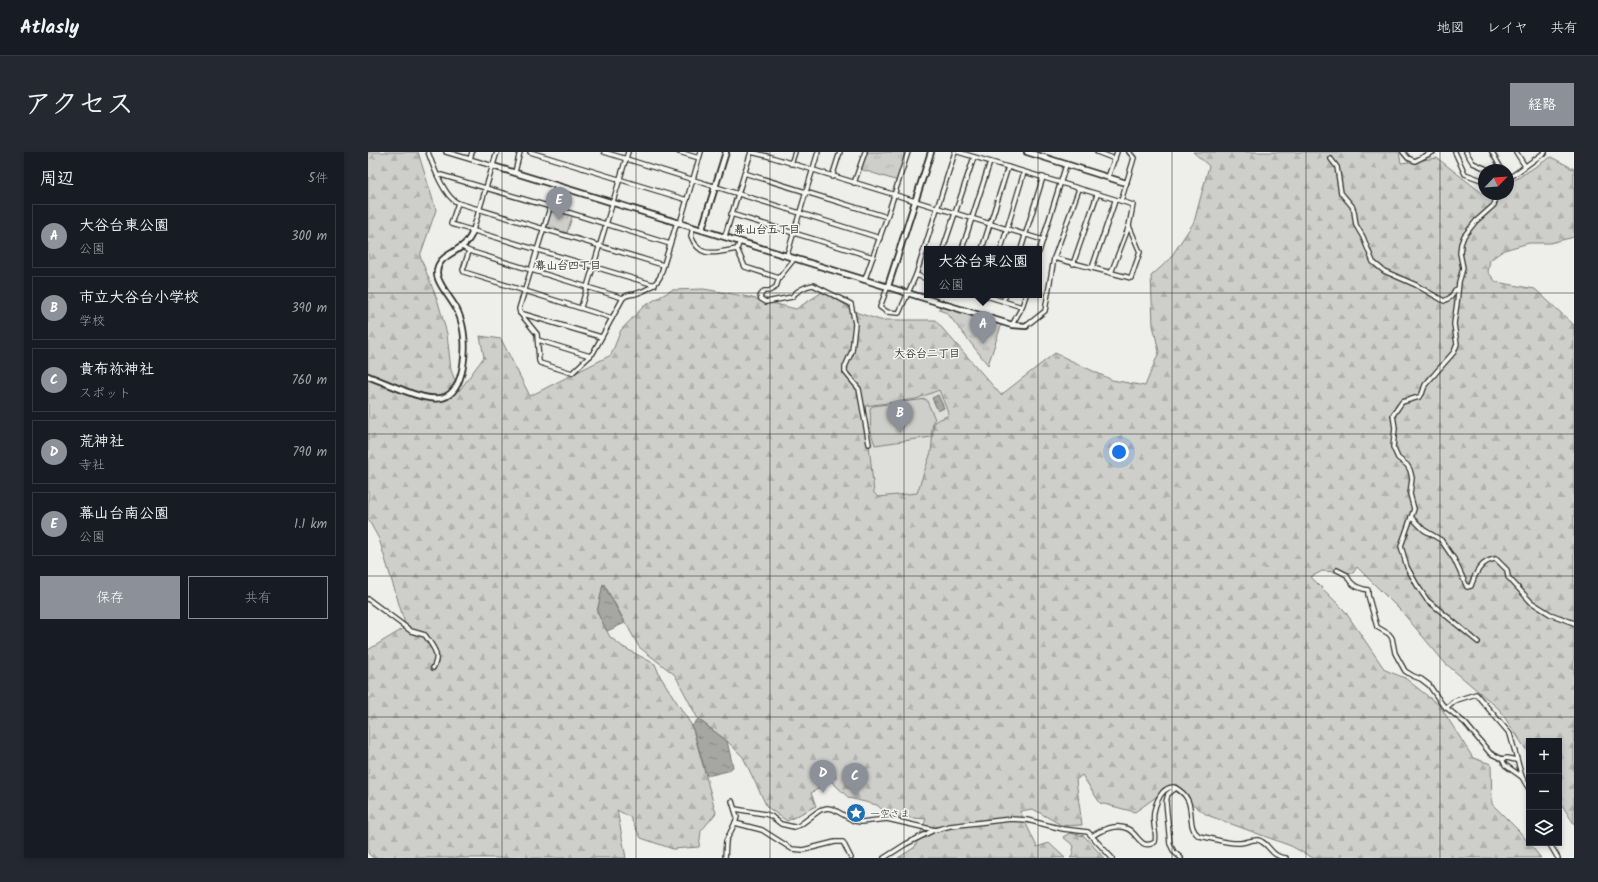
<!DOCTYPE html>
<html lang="ja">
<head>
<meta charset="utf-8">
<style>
  :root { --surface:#171b24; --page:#242831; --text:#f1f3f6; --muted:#9ea1a6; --line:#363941; --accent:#8c9099 }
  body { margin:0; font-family:Kalam,"Klee One",sans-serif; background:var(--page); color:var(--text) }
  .controls { position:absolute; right:12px; bottom:12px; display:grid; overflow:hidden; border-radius:0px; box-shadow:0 2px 6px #0003 }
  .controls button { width:36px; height:36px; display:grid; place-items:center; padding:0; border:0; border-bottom:1px solid var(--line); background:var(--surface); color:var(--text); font:20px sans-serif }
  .compass { position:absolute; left:1110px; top:12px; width:36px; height:36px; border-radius:50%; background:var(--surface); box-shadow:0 2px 6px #0003; rotate:65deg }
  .you { position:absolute; left:751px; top:300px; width:14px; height:14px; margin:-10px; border:3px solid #fff; border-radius:50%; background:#1a73e8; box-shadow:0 0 0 6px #1a73e833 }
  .badge { display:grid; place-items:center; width:26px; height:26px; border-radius:50%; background:var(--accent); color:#fff; font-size:13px; font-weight:700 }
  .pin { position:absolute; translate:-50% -33px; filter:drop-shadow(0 1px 2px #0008) }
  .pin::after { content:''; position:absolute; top:21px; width:14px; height:12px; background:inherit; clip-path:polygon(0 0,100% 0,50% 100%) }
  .popup { position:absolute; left:556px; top:94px; width:118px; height:52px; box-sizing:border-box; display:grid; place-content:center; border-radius:0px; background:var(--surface); filter:drop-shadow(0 1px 3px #0005); font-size:13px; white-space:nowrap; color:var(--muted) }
  .popup b { font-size:15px; color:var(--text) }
  .popup::after { content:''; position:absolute; left:50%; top:100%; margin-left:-8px; border:8px solid transparent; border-top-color:var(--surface) }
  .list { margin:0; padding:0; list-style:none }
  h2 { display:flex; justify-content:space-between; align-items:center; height:52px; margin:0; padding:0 16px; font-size:17px }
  h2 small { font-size:13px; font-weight:400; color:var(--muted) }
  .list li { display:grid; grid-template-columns:26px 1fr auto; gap:12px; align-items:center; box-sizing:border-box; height:64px; margin:0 8px 8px; padding:0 8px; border:1px solid var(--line); border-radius:0px }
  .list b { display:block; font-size:15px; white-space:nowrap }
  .list p { margin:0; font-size:13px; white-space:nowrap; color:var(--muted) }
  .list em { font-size:13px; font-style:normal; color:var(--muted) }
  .actions { display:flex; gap:8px; padding:12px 16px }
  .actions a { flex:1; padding:9px 0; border:1px solid var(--accent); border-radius:0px; text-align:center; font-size:14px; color:var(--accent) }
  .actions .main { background:var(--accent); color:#fff }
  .icon { flex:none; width:22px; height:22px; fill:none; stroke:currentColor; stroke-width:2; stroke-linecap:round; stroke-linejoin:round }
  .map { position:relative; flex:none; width:1206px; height:706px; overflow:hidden; border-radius:0px }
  header { display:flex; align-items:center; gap:24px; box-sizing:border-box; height:56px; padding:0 20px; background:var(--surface); border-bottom:1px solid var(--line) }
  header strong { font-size:19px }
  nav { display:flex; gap:22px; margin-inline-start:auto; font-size:14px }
  .intro { display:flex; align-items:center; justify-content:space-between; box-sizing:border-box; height:96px; padding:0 24px }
  h1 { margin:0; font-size:28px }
  .button { padding:10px 18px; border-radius:0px; background:var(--accent); color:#fff; font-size:14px; font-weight:700 }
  main { display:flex; gap:24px; padding:0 24px }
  aside { flex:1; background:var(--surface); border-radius:0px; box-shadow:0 2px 6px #0003 }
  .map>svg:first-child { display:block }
</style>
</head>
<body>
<header>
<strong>Atlasly</strong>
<nav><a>地図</a><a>レイヤ</a><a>共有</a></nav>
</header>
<div class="intro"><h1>アクセス</h1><a class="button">経路</a></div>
<main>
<aside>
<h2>周辺<small>5件</small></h2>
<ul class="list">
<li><span class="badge">A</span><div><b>大谷台東公園</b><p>公園</p></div><em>300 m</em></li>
<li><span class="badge">B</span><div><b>市立大谷台小学校</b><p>学校</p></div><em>390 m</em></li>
<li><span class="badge">C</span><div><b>貴布祢神社</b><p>スポット</p></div><em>760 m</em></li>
<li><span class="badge">D</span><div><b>荒神社</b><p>寺社</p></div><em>790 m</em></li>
<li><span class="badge">E</span><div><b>幕山台南公園</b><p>公園</p></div><em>1.1 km</em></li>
</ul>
<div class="actions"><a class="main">保存</a><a>共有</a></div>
</aside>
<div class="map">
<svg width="1206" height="706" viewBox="0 0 1206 706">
  <defs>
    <pattern id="grass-tufts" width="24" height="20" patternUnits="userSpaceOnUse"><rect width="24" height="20" fill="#cececa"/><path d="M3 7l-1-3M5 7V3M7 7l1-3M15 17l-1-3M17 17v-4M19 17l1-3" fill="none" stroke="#b1b1ae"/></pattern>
    <pattern id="forest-firs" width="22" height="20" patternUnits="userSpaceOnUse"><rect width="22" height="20" fill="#cececa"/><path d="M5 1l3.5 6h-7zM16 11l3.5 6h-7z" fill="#b1b1ae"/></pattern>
    <pattern id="water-ripples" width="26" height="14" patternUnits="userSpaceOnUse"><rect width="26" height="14" fill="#a6a6a3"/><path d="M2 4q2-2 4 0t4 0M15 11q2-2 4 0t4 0" fill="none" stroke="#878785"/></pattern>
  </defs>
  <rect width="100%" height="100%" fill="#eeeeea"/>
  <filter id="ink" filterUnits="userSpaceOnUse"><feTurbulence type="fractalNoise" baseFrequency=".025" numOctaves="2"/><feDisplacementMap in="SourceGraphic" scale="8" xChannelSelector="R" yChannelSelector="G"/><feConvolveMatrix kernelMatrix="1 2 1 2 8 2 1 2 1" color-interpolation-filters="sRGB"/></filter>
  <g filter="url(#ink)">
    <path fill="#dededb" d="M571,238L581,263L566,270L563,300L549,342L510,345L506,341L497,254L548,247Z"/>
    <g fill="url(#grass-tufts)" stroke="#7c7c7a">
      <path d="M498,0H539L530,29L492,17Z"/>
      <path d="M183,55L205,62L199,81L177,74Z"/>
      <path d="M572,154L634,171L620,213L579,161L571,158Z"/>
    </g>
    <g fill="url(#forest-firs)" stroke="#7c7c7a" fill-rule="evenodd">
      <path d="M0,0H50L68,58L52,104L70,150L79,182L83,218L91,239L116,205L112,184L133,187L162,244L243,203L253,178L276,154L304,138L336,137L376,144L428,157L456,139L490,161L512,168H567L633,243L687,201L744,228L777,234L791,200L785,173L783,124L801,108L826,70L841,14L825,0H1031L1033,11L1069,6L1114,41H1116V42H1140V32L1183,5L1206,17V85L1182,91H1161L1136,98L1122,108L1120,120L1128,130L1167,137L1206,173V672L1191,648V589H1161V602L1131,557L1077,511L1035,461L989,415L985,421L954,419L943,425L976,458L1017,518L1037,526L1072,554L1105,606L1123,612L1124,652L1151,679L1173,706H945L923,694L839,663L802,635L767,660L732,651L714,623L708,628L714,673L695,674L665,657L652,659L669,695L681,691L697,706H530L547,695L558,667L521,664L509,653L481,646L463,629L443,641L448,654L419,669L399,655L375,605L359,589L330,567L307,523L271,495L236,432L229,460L242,485L255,495L287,512L292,524L324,574L348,661L333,679L331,695L305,697L273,686L262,665L249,658L258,706H5L0,701V498L38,475L11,387L0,367ZM571,238L581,263L566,270L563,300L549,341L510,345L506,341L497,254L548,247Z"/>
      <path d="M702,681L716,684L736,706H702L704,704L706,694L695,685Z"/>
    </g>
    <path fill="#cececa" stroke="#7c7c7a" d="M558,247L567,267L565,269L563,285L507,293L503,281L502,256L505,254Z"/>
    <g fill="url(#water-ripples)" stroke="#757573">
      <path d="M570,243L576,256L570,259L564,246Z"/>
      <path d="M235,432L257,471L239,479L229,460Z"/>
      <path d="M330,567L359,589L365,615L360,619L339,624L324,574Z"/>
    </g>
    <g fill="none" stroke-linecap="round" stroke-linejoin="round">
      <defs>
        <g id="minor">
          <path d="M60,0C65,14 76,45 90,51L83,72L287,133"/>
          <path d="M78,0L125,14"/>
          <path d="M162,0L319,48"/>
          <path d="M236,0L512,86"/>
          <path d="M311,0L331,6"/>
          <path d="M383,0L403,5L675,88"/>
          <path d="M590,0L753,49"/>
          <path d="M729,0L747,7"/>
          <path d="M1035,0L1040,6L1047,9L1065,0"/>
          <path d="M1087,0L1097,22L1116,29"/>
          <path d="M1098,0L1105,11L1121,18"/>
          <path d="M1124,0L1134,18"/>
          <path d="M1148,0L1157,14"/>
          <path d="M102,7L104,0"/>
          <path d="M963,7L969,15L973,41L984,54L986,59L988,73L995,85L1005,110L1016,119L1048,133L1076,149L1083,145L1087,138L1090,137"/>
          <path d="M423,12L427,0"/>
          <path d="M147,20L152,0"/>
          <path d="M376,21L519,65"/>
          <path d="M70,24L73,23L183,55L302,92"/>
          <path d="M464,25L472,0"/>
          <path d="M740,25L749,0"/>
          <path d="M1140,27L1177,0"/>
          <path d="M486,31L497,0"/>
          <path d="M189,33L151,157L152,161L169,182L171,209L172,211L204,221L225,201L255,146C259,142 262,143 267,142C277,139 287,134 292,125L309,70"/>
          <path d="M90,51L295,113"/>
          <path d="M363,62L505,105"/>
          <path d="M312,71L333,0"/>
          <path d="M325,75L323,84C332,108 348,100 369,97"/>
          <path d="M105,78L129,0"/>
          <path d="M357,84L383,0"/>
          <path d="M372,89L369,97L377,115L411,126"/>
          <path d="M94,95L101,99L95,118L96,120L244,166"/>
          <path d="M575,97L606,5"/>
          <path d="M594,97L622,10"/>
          <path d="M614,97L640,15"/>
          <path d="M633,97L656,20"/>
          <path d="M653,97L675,25"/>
          <path d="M101,99L255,146"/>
          <path d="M671,100L698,13"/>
          <path d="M419,103L450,0"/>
          <path d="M427,106L411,126L408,135L401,139H396L392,144L393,147L398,150L424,145C428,139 438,134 445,133L483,152L487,172L484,199L477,215V220L491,237L501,292"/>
          <path d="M686,106L763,126L772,100L761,74L765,53L753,49L766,6L761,0"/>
          <path d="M705,112L729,43"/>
          <path d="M724,116L747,49"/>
          <path d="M743,121L761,74"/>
          <path d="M548,123L559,127"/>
          <path d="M497,127L519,65L540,0"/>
          <path d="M520,134L512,155L519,160L531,161L548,123L587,0"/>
          <path d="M615,143L654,155"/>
          <path d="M635,149L638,143"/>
          <path d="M213,155L260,0"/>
          <path d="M152,161L233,185"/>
          <path d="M644,173L654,155L658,143"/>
          <path d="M658,174L677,159L686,106L711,37"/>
          <path d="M170,188L222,204"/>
          <path d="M1043,365L1056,378L1073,388L1086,407L1099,435L1103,434C1107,422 1113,408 1128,407L1139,418L1140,425L1163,450L1182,462L1206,471"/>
          <path d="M969,418L979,423C982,433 990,436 1000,438V443L1009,475L1021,482L1024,486L1027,501L1037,519L1045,524L1053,527L1061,533L1074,552L1097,571L1122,601L1134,607L1137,613L1154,625L1161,637"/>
          <path d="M0,447L43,479L57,483C65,495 73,502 65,516"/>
          <path d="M1110,490L1059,448L1049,433L1039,415L1033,394L1046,357L1042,342L1044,326L1042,318L1039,313L1030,306L1025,295L1027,276L1025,263L1034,250L1051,245L1054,242L1057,233L1086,200L1089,192L1086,172L1089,151L1091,130L1095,116L1092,101L1093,92L1096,84L1108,69L1126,53L1129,42"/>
          <path d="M1078,556L1086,549L1108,542L1142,582L1154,625"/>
          <path d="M1134,607L1139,606L1148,608"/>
          <path d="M808,636L800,642L798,650L802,692L806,700L813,706"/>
          <path d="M367,657L397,662L403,664L413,672L426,675L432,673L452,658L459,656L465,657L486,669L493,670L519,667L567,678L582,674L643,667L659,668L695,677L720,680L744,706"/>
          <path d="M367,671L394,678L424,697L435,698L467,690H475L483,706"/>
          <path d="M724,684C733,678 749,671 760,677C770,682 773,699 787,690C789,683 786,678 786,671C784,659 791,635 806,635C833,648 815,673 831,684C844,686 859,692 872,691C878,691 884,687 890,688C902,691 902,705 918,706"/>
          <path d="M1181,691L1190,706"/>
          <path d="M357,706L358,689L367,671L369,665L364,649"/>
          <path d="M516,706L538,692L566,678"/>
        </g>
        <g id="tertiary">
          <path d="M659,0L758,31"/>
          <path d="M1176,0V1"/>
          <path d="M125,14L644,173L658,174"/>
          <path d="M334,77L358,0"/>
          <path d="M520,134L563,0"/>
          <path d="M0,224C12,229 25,234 37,239C68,251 88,253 95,214C98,197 97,176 90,160C85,148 68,131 69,120C70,99 99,102 105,78"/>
        </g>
      </defs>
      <use href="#minor" stroke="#2b2b2b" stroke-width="6"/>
      <use href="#tertiary" stroke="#2b2b2b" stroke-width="8"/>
      <use href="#minor" stroke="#f6f6f2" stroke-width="3.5"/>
      <use href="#tertiary" stroke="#f6f6f2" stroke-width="4.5"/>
    </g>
  </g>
  <path fill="none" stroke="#2b2b2b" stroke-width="1" stroke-opacity="0.55" d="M134,0V706M268,0V706M402,0V706M536,0V706M670,0V706M804,0V706M938,0V706M1072,0V706M0,141H1206M0,282H1206M0,424H1206M0,565H1206"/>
  <defs>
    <symbol id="sight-disc" viewBox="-11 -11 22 22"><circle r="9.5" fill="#1f6fb2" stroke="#f6f6f2"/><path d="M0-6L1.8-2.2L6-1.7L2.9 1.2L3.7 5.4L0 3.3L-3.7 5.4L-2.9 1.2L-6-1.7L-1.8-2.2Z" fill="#fff"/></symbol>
  </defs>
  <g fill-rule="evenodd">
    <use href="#sight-disc" x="477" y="650" width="22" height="22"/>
  </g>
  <g text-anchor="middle" stroke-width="3" stroke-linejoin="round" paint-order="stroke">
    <g font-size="10" fill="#2b2b2b" stroke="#f6f6f2" text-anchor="start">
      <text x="502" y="665">一空さま</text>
    </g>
    <g font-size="11" font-weight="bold" fill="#2b2b2b" stroke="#f6f6f2">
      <text x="399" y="81">幕山台五丁目</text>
      <text x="200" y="117">幕山台四丁目</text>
      <text x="559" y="205">大谷台二丁目</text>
    </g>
  </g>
</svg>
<div class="controls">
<button>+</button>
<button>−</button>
<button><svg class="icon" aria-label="layers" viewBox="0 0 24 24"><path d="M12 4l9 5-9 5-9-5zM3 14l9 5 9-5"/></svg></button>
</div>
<svg class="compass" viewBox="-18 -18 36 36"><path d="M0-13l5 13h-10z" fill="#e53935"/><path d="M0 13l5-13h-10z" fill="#9ea1a6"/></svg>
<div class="you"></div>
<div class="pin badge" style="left:615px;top:192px">A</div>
<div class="popup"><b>大谷台東公園</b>公園</div>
<div class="pin badge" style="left:532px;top:281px">B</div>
<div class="pin badge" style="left:487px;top:644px">C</div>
<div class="pin badge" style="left:455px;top:641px">D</div>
<div class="pin badge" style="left:191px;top:68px">E</div>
</div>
</main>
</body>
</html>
